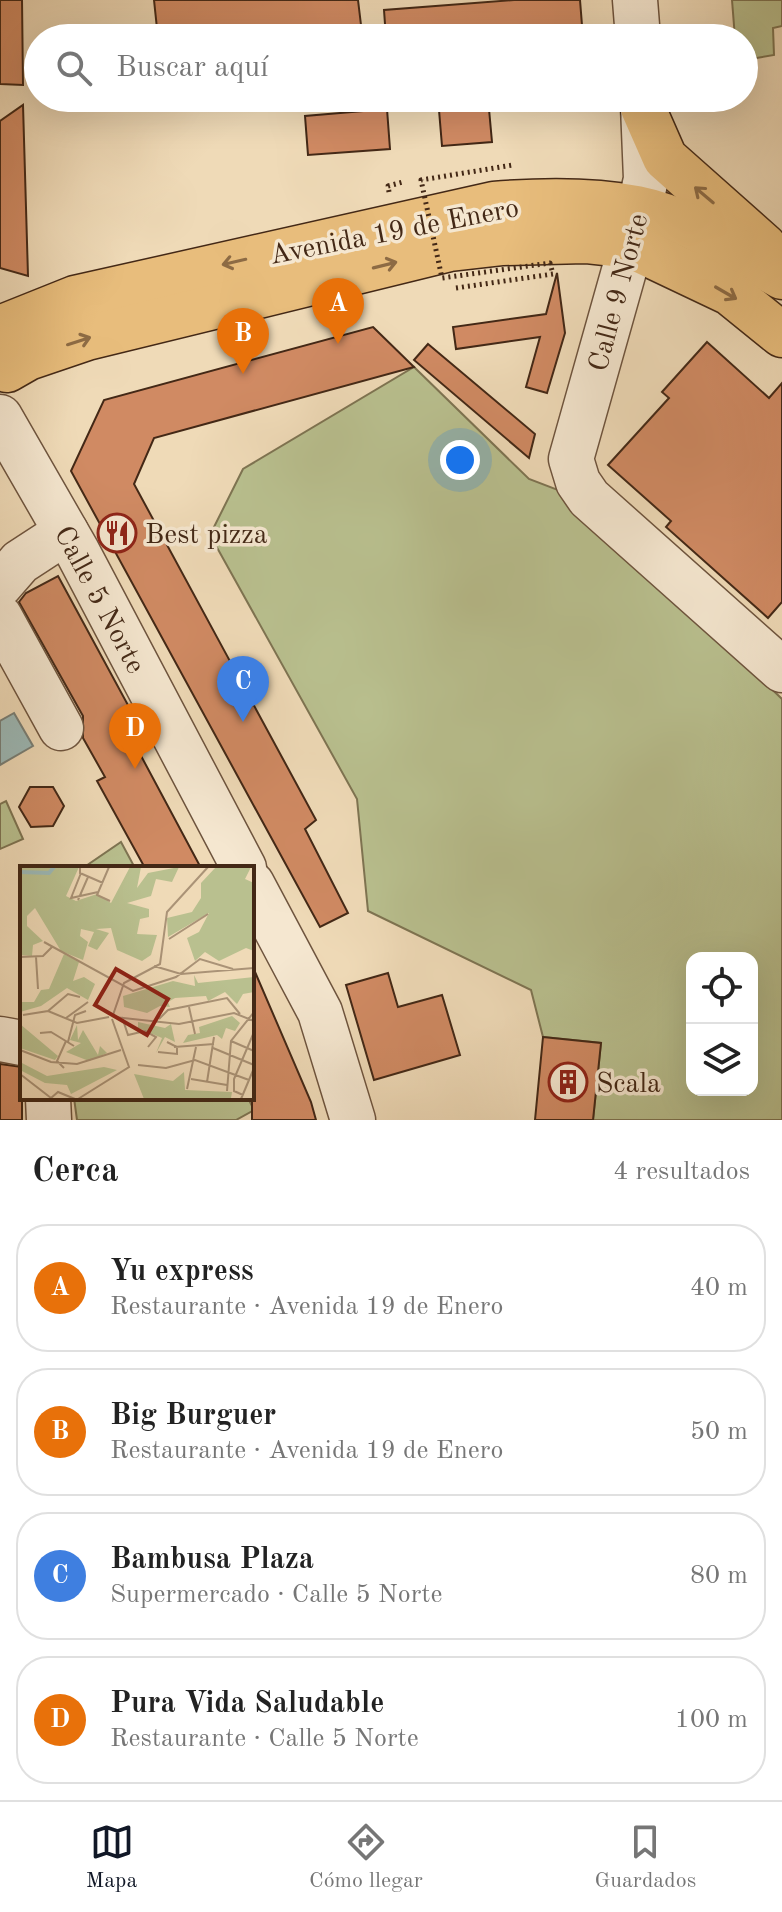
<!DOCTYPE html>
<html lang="es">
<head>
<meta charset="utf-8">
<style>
  :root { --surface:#fff; --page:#f6f6f6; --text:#222; --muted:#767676; --line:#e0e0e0; --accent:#111827 }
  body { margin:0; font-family:"Old Standard TT",serif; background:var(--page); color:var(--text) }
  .controls { position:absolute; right:24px; bottom:24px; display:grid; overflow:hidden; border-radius:16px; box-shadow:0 8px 32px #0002 }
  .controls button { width:72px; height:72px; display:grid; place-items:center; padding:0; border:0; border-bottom:2px solid var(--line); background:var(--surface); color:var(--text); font:40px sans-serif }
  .you { position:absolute; left:460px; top:460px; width:28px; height:28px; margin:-20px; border:6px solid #fff; border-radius:50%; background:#1a73e8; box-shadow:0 0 0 12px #1a73e833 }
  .badge { display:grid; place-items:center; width:52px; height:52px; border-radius:50%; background:var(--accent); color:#fff; font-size:26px; font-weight:700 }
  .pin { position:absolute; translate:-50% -66px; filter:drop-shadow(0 2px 4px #0008) }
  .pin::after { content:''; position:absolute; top:42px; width:28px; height:24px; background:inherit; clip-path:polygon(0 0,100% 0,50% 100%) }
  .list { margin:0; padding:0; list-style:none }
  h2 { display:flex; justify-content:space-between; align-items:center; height:104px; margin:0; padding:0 32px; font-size:34px }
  h2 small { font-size:26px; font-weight:400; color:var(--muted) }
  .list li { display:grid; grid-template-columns:52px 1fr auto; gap:24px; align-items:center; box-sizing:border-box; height:128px; margin:0 16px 16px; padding:0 16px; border:2px solid var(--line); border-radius:32px }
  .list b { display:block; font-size:30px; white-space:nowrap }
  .list p { margin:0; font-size:26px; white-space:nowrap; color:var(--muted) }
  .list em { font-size:26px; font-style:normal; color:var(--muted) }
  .icon { flex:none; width:44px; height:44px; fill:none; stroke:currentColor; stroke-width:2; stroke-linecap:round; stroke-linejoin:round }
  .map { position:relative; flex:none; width:782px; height:1120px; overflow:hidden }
  .search { position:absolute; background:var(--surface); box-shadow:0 8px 32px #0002; left:24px; right:24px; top:24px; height:88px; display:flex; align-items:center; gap:20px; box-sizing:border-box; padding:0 28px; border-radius:44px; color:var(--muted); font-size:30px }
  .sheet { height:680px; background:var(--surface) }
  nav { display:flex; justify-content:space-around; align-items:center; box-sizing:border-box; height:112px; border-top:2px solid var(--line); background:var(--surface); font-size:22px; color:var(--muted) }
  nav a { display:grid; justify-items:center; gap:4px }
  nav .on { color:var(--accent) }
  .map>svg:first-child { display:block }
</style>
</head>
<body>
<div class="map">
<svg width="782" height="1120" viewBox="0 0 782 1120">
  <rect width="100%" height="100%" fill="#efdab7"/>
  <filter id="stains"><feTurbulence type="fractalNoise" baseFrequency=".0025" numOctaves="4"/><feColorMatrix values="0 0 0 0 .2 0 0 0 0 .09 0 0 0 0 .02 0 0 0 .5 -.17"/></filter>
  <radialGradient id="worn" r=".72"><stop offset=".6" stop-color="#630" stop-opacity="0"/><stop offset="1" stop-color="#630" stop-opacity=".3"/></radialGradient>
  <g fill="#b9c08f" stroke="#7e7452" stroke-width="2" fill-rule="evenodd">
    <path d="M732,0H782V26L773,28L774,55L744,60V38H735Z"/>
    <path d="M414,367L529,479L566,493L782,699V1120H593L601,1043L543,1037L531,990L368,911L357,799L210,535L243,469ZM692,958H752V1090H692Z"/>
    <path d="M6,801L23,839L0,849V804Z"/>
    <path d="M121,842L135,868H83Z"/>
    <path d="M74,1098H248L254,1110L236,1120H77Z"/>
  </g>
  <path fill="#9cb9b7" stroke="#787f77" stroke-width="2" d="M14,713L33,746L0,765V721Z"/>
  <g fill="#d08a63" stroke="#432816" stroke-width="2">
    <path d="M0,0H22L23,85L0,84Z"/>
    <path d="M154,0H358L361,25L158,38Z"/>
    <path d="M514,0H580L583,38H386L384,10Z"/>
    <path d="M438,98H488L492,142L442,146Z"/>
    <path d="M23,105L28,276L0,268V121Z"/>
    <path d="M387,109L390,149L308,155L305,116Z"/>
    <path d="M557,273L565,333L547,393L526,387L540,337L456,349L453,327L546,314Z"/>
    <path d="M373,327L414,367L154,438L134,484L316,820L305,829L348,913L320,927L71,471L104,400Z"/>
    <path d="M707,342L769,398L782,383V602L768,618L666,527L671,521L608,465L669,398L662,392Z"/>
    <path d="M428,344L535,434L529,458L414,360Z"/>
    <path d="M58,576L135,718L124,724L201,868H145L97,781L105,777L83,738V716L19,602L26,593Z"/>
    <path d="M30,787H53L64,806L53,826L31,827L19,807Z"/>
    <path d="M252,965L311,1102L316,1120H252Z"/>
    <path d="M388,973L398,1007L442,995L460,1055L374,1080L346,985Z"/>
    <path d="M543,1037L601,1043L593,1120H535Z"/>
    <path d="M0,1064L22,1067V1120H0Z"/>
  </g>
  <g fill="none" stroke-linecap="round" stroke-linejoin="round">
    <defs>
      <g id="minor">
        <path d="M635,0L638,38"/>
        <path d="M643,106L646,179L631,246L571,459L578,482L589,498L782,670"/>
        <path d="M0,417L77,551L244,868"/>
        <path d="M0,585L20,562L66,532"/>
        <path d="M0,617L61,728"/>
        <path d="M252,884L320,1012L353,1120"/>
        <path d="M0,1039L22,1043"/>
        <path d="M48,1098L49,1120"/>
      </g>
      <g id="major">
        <path d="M643,108L665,158L764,246"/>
        <path d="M0,328L75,298L494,204C541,200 590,199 637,208C688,218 737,252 782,277"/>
        <path d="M7,370L28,358L87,338L450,249L503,243L585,241L631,246L730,293L782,335"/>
      </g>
    </defs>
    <use href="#minor" stroke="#6e543e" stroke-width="47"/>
    <use href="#major" stroke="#432816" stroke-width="47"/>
    <path stroke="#432816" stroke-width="5" stroke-dasharray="2 4" stroke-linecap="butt" d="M389,192L388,186L403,182"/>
    <use href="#minor" stroke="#f5e7d0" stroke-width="44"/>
    <use href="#major" stroke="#e8bd7c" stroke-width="44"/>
    <path stroke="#432816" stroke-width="5" stroke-dasharray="2 4" stroke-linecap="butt" d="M456,288L553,274L550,263L442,278L421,180L513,165"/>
  </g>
  <defs><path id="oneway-shaft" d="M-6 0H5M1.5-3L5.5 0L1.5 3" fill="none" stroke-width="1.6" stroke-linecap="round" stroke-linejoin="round" transform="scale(2)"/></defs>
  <g stroke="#8d6b44">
    <use href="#oneway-shaft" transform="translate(704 195) rotate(-140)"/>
    <use href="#oneway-shaft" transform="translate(234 262) rotate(167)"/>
    <use href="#oneway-shaft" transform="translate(385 265) rotate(-14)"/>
    <use href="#oneway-shaft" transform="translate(726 293) rotate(30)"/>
    <use href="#oneway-shaft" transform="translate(79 341) rotate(-18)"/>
  </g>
  <defs>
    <symbol id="restaurant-ring" viewBox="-11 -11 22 22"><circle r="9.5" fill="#f5e7d0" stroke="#8f2418" stroke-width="1.5"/><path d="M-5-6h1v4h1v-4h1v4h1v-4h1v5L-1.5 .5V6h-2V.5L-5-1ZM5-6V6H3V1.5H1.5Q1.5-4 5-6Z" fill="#8f2418"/></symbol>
    <symbol id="building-ring" viewBox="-11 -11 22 22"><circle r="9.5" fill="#f5e7d0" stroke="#8f2418" stroke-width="1.5"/><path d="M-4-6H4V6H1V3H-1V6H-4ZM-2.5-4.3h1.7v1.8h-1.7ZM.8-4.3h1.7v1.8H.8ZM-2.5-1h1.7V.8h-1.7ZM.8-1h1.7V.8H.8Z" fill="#8f2418"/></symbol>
  </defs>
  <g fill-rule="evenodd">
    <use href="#restaurant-ring" x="95" y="511" width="44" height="44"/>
    <use href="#building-ring" x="546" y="1060" width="44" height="44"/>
  </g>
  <g text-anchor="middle" stroke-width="7" stroke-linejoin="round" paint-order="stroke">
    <g font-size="28" fill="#432816" stroke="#f5e7d0">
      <text transform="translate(394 230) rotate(-11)" y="10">Avenida 19 de Enero</text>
      <text transform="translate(617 292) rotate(-75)" y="10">Calle 9 Norte</text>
      <text transform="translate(101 599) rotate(62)" y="10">Calle 5 Norte</text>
    </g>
    <g font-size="28" fill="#432816" stroke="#f5e7d0" text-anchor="start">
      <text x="145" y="543">Best pizza</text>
      <text x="596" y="1092">Scala</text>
    </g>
  </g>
  <g transform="translate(20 866)">
    <rect width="234" height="234" fill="#efdab7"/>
    <path d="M0,1H59L46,30L56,35L77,28L91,37L110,1H121L117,22L128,7L159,1L152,16L136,13L131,30L107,37L129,43V51L120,53L117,68L137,69L131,89L122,95L97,84L91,62L76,63L89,67L77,84L68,80L74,66L61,63L60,70L68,76L63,94L41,85L15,42L7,50V60L23,75L13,79L12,90L0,89ZM196,1H231L225,13L234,17V85L226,82L199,95L185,86L175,95L167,72L179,66L189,47L148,71L147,52L172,46L181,32V17ZM44,88L59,96L53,115L64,111L75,118L68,134L47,122L21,140L0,146V136H14L21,124L29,123ZM174,109L178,117L234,111V126L223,128L217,138L205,126L188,135L186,130L155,132L148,136L150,141L140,140L127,147L104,141L103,130L153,115L175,120ZM212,150L220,157L215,165L206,162L202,173L197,169L163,177L168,169L180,167L179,161ZM118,156L145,162L151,158L155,176L145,171L136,187L142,172L118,162ZM0,158L38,190L35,194L0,182ZM57,159L58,174L63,164L78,189L80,180L87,187L69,195L46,186L61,177L50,174ZM0,196L27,210L84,201L97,204L51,228L47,219L25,217L0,204ZM164,206L165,224L212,226L211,232L124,233L114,208L153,215Z" fill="#b9c08f"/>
    <path fill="none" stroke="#9cb9b7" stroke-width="4" d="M0,6L29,7L34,1"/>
    <path fill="none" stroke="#aa9377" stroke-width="2" d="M60,1V7L83,17M89,1L77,29L90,35M61,7L51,32L78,26M58,34L68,11M149,73L188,48M24,76L113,125L156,111L180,93L213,103M0,91L23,90L32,81M16,91L18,123M134,100L161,108L234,102M169,141L175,168M28,145L57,157L89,151M3,149L28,145L48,128L60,131M93,149L104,117L140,98L147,46L188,1M94,151L159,158L214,147L234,155M102,151L108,169L125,165L136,171L128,181M46,152L68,136M139,153L148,144L207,132L220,148M20,167L31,166L54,180M211,175L234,185M48,176L55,149L66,145M154,181L194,178M193,182L234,199M0,184L31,196L57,198L101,184M138,186L157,188V181L147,176M118,199L146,202L175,194L229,214M44,202L37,195L46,175M0,208L31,232M171,213L207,219M187,216L194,171M167,223L176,181M207,225L211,175L234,146M223,229L214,225V213L234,166M31,232L38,226L55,233M58,233L109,201L92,153M221,233L234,202"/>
    <path fill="#8f2418" fill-opacity="0.15" stroke="#8f2418" stroke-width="4" d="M96,103L148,133L127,169L75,139Z"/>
    <rect width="234" height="234" fill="none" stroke="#432816" stroke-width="4"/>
  </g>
  <rect width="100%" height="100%" filter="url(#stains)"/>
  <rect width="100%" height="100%" fill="url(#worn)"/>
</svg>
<div class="controls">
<button><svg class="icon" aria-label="locate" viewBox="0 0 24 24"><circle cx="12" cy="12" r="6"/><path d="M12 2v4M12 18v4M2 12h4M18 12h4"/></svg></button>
<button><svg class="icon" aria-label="layers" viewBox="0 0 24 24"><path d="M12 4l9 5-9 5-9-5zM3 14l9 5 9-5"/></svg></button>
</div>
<div class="you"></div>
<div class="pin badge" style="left:338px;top:344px;background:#e8710a">A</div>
<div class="pin badge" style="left:243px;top:374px;background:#e8710a">B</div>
<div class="pin badge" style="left:243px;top:722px;background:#3f7fe0">C</div>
<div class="pin badge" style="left:135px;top:769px;background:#e8710a">D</div>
<div class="search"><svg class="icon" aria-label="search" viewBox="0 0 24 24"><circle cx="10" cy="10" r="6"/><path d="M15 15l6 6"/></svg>Buscar aquí</div>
</div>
<section class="sheet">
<h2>Cerca<small>4 resultados</small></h2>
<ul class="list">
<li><span class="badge" style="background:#e8710a">A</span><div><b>Yu express</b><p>Restaurante · Avenida 19 de Enero</p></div><em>40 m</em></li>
<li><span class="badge" style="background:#e8710a">B</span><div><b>Big Burguer</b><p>Restaurante · Avenida 19 de Enero</p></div><em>50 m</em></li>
<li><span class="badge" style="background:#3f7fe0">C</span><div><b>Bambusa Plaza</b><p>Supermercado · Calle 5 Norte</p></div><em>80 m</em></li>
<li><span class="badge" style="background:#e8710a">D</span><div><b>Pura Vida Saludable</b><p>Restaurante · Calle 5 Norte</p></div><em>100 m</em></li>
</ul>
</section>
<nav>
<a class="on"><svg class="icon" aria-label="map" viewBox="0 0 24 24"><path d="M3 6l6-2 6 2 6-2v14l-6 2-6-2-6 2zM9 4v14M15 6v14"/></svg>Mapa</a>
<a><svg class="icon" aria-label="directions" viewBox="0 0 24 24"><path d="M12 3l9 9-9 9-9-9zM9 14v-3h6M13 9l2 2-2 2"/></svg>Cómo llegar</a>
<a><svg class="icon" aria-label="saved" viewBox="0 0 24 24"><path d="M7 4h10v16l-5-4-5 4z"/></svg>Guardados</a>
</nav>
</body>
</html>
